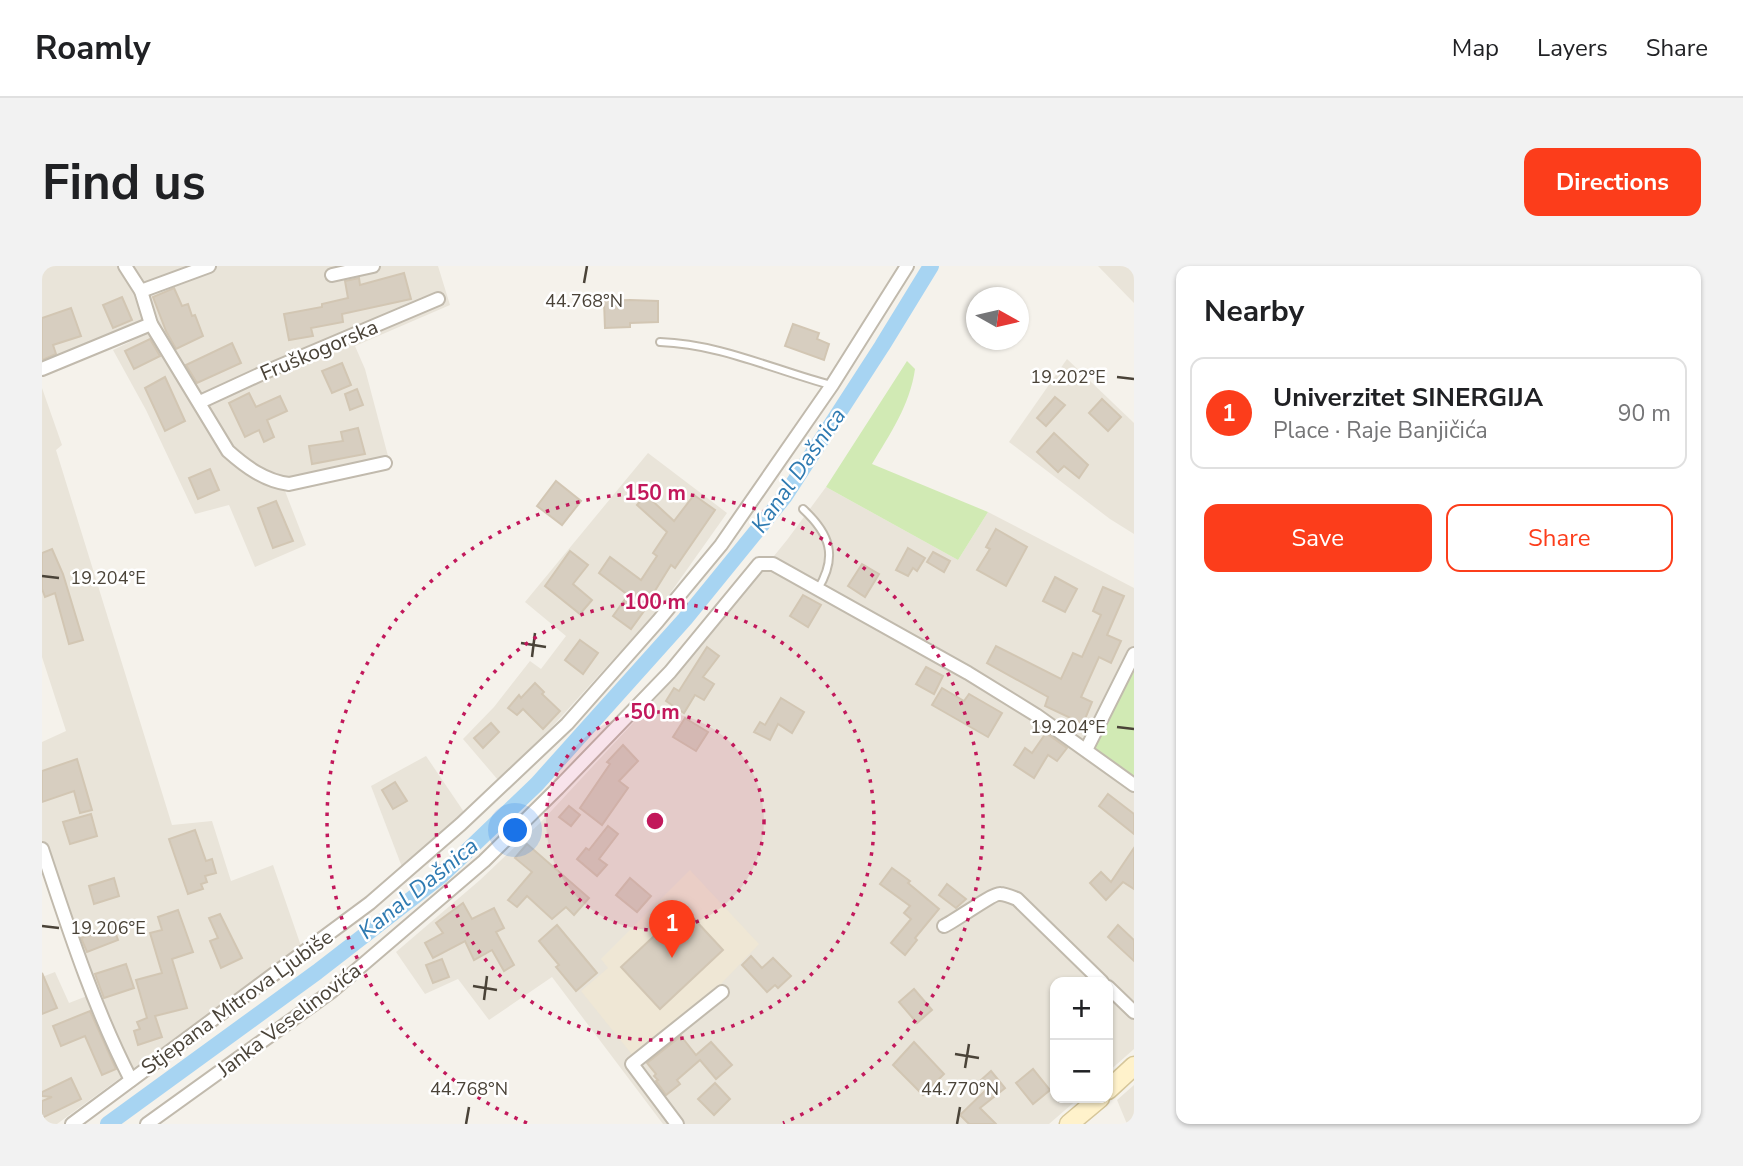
<!DOCTYPE html>
<html lang="en">
<head>
<meta charset="utf-8">
<style>
  :root { --surface:#fff; --page:#f2f2f2; --text:#202124; --muted:#757577; --line:#e0e0e0; --accent:#fc3d1b }
  body { margin:0; font-family:"Nunito Sans",sans-serif; background:var(--page); color:var(--text) }
  .controls { position:absolute; right:21px; bottom:21px; display:grid; overflow:hidden; border-radius:14px; box-shadow:0 2px 5px #0004 }
  .controls button { width:63px; height:63px; display:grid; place-items:center; padding:0; border:0; border-bottom:2px solid var(--line); background:var(--surface); color:var(--text); font:35px sans-serif }
  .compass { position:absolute; left:924px; top:21px; width:63px; height:63px; border-radius:50%; background:var(--surface); box-shadow:0 2px 5px #0004; rotate:98deg }
  .you { position:absolute; left:474px; top:565px; width:24px; height:24px; margin:-18px; border:5px solid #fff; border-radius:50%; background:#1a73e8; box-shadow:0 0 0 10px #1a73e833 }
  .badge { display:grid; place-items:center; width:46px; height:46px; border-radius:50%; background:var(--accent); color:#fff; font-size:23px; font-weight:700 }
  .pin { position:absolute; translate:-50% -58px; filter:drop-shadow(0 2px 4px #0008) }
  .pin::after { content:''; position:absolute; top:37px; width:24px; height:21px; background:inherit; clip-path:polygon(0 0,100% 0,50% 100%) }
  .list { margin:0; padding:0; list-style:none }
  h2 { display:flex; justify-content:space-between; align-items:center; height:91px; margin:0; padding:0 28px; font-size:30px }
  h2 small { font-size:23px; font-weight:400; color:var(--muted) }
  .list li { display:grid; grid-template-columns:46px 1fr auto; gap:21px; align-items:center; box-sizing:border-box; height:112px; margin:0 14px 14px; padding:0 14px; border:2px solid var(--line); border-radius:14px }
  .list b { display:block; font-size:26px; white-space:nowrap }
  .list p { margin:0; font-size:23px; white-space:nowrap; color:var(--muted) }
  .list em { font-size:23px; font-style:normal; color:var(--muted) }
  .actions { display:flex; gap:14px; padding:21px 28px }
  .actions a { flex:1; padding:16px 0; border:2px solid var(--accent); border-radius:14px; text-align:center; font-size:24px; color:var(--accent) }
  .actions .main { background:var(--accent); color:#fff }
  .map { position:relative; flex:none; width:1092px; height:858px; overflow:hidden; border-radius:14px }
  header { display:flex; align-items:center; gap:42px; box-sizing:border-box; height:98px; padding:0 35px; background:var(--surface); border-bottom:2px solid var(--line) }
  header strong { font-size:33px }
  nav { display:flex; gap:38px; margin-inline-start:auto; font-size:24px }
  .intro { display:flex; align-items:center; justify-content:space-between; box-sizing:border-box; height:168px; padding:0 42px }
  h1 { margin:0; font-size:49px }
  .button { padding:18px 32px; border-radius:14px; background:var(--accent); color:#fff; font-size:24px; font-weight:700 }
  main { display:flex; gap:42px; padding:0 42px }
  aside { flex:1; background:var(--surface); border-radius:14px; box-shadow:0 2px 5px #0004 }
  .map>svg:first-child { display:block }
</style>
</head>
<body>
<header>
<strong>Roamly</strong>
<nav><a>Map</a><a>Layers</a><a>Share</a></nav>
</header>
<div class="intro"><h1>Find us</h1><a class="button">Directions</a></div>
<main>
<div class="map">
<svg width="1092" height="858" viewBox="0 0 1092 858">
  <rect width="100%" height="100%" fill="#f5f2eb"/>
  <g fill="#e9e4d9">
    <path d="M0,0H75L93,27L103,55L0,99Z"/>
    <path d="M90,0H396L408,39L313,80L323,103L346,190L245,213L243,225L264,279L213,301L187,239L153,248L104,144L71,84L117,62Z"/>
    <path d="M1056,0H1092V37Z"/>
    <path d="M1025,93L1092,157V268L1068,253L967,176Z"/>
    <path d="M0,122L20,179L14,184L130,559L170,555L189,615L231,599L259,680L15,858H0V711L13,706L27,737L45,730L0,593V476L24,465L0,391Z"/>
    <path d="M606,187L685,247L617,343L498,474L456,514L421,473L452,441L488,395L499,403L524,370L483,336Z"/>
    <path d="M784,221L916,294L946,246L1092,322V783L1066,806V716H1013V832H1037L1007,858H621L510,711L447,754L416,713L383,728L354,686L438,614L498,557L630,415L745,274Z"/>
    <path d="M384,490L422,546L360,601L329,520Z"/>
    <path d="M1092,819V858H1085L1075,834Z"/>
  </g>
  <path fill="#efe7d5" d="M648,604L717,678L679,718L592,791L539,725L566,702L559,693Z"/>
  <g fill="#d1eab4">
    <path d="M865,95L873,103C868,139 848,168 830,198L946,246L916,294L784,221Z"/>
    <path d="M1092,399V518L1056,489L1051,479Z"/>
  </g>
  <g fill="none" stroke-linecap="round" stroke-linejoin="round">
    <path stroke="#a7d4f2" stroke-width="16" d="M66,858L275,706L399,610L495,518L643,353L743,230L840,80L889,0"/>
  </g>
  <g fill="#d7cec0" stroke="#d2c6b3" stroke-width="2">
    <path d="M362,7L369,33L300,48L301,56L269,62L271,70L247,74L242,48L280,41V38L306,32L303,15L317,12L318,19Z"/>
    <path d="M132,22L140,40L146,38L150,50L153,49L161,70L134,83L124,65L111,31Z"/>
    <path d="M80,31L90,54L71,62L61,39Z"/>
    <path d="M588,34L616,35V56L588,57V61L563,62L562,35Z"/>
    <path d="M29,42L39,70L11,79L14,88L0,94V52Z"/>
    <path d="M751,58L777,67L775,73L787,78L782,94L743,80Z"/>
    <path d="M108,73L118,90L92,103L83,85Z"/>
    <path d="M190,77L199,97L155,117L144,99Z"/>
    <path d="M300,97L309,119L290,127L280,105Z"/>
    <path d="M123,111L143,155L123,165L103,122Z"/>
    <path d="M315,123L321,139L308,144L303,128Z"/>
    <path d="M207,127L214,141L238,130L245,145L225,154L232,171L222,176L217,164L203,171L187,137Z"/>
    <path d="M1013,131L1023,139L1004,160L995,152Z"/>
    <path d="M1060,133L1079,151L1066,165L1047,147Z"/>
    <path d="M316,162L323,188L270,198L267,180L301,175L299,166Z"/>
    <path d="M1012,167L1046,199L1037,212L1022,200L1016,206L995,186Z"/>
    <path d="M168,203L177,224L156,233L147,212Z"/>
    <path d="M514,215L539,235L520,259L495,240Z"/>
    <path d="M604,229L632,255L652,229L673,244L633,302L629,299L601,344L602,345L589,363L571,350L586,329L557,307L568,291L599,314L615,290L611,287L625,266L595,239Z"/>
    <path d="M234,235L251,275L231,282L216,242Z"/>
    <path d="M954,263L985,281L964,320L935,304L948,283L944,281Z"/>
    <path d="M866,282L883,292L875,305L871,302L866,310L854,304Z"/>
    <path d="M10,283L21,308L41,374L27,378L13,327L3,331L0,323V287Z"/>
    <path d="M528,285L546,299L531,318L550,334L538,348L503,320Z"/>
    <path d="M891,286L908,295L902,306L885,296Z"/>
    <path d="M820,298L837,308L823,331L806,320Z"/>
    <path d="M1013,311L1035,323L1023,346L1001,335Z"/>
    <path d="M1061,321L1082,330L1065,369L1079,375L1069,397L1057,391L1039,431L1050,436L1041,458L1003,440L1006,431L945,397L954,380L1019,413L1031,387L1040,391L1059,349L1051,345Z"/>
    <path d="M761,329L779,339L766,361L748,350Z"/>
    <path d="M538,374L556,387L541,408L523,394Z"/>
    <path d="M665,381L677,390L661,411L672,418L662,434L653,429L642,447L624,435L632,422L637,425Z"/>
    <path d="M884,401L901,410L892,428L874,418Z"/>
    <path d="M493,417L502,426L500,428L518,445L501,463L481,443L475,449L466,442L477,429L479,432Z"/>
    <path d="M900,422L922,435L927,428L960,447L946,471L890,439Z"/>
    <path d="M739,432L762,446L750,467L736,458L728,474L712,466L718,456L723,459Z"/>
    <path d="M643,452L666,466L654,485L631,471Z"/>
    <path d="M449,457L457,466L441,482L432,472Z"/>
    <path d="M1004,467L1025,482L1015,495L1006,489L992,512L972,499L983,482L990,487Z"/>
    <path d="M581,479L596,495L577,515L586,522L560,559L538,542L568,498L565,496Z"/>
    <path d="M35,493L50,544L38,547L32,525L0,536V505Z"/>
    <path d="M353,516L365,535L351,543L340,524Z"/>
    <path d="M1066,528L1092,548V568L1057,540Z"/>
    <path d="M527,540L538,549L529,560L517,551Z"/>
    <path d="M49,548L55,570L28,578L21,556Z"/>
    <path d="M566,560L576,568L557,593L565,599L555,610L535,593L544,582L547,584Z"/>
    <path d="M153,564L164,595L170,593L174,607L163,610L165,616L159,618L161,623L146,628L127,573Z"/>
    <path d="M485,578L547,632L532,649L524,641L510,653L485,630L475,641L466,634L490,606L473,592Z"/>
    <path d="M1092,582V623L1081,616L1064,634L1048,617L1059,606L1069,616Z"/>
    <path d="M850,602L868,615L866,617L897,643L873,672L875,674L863,689L849,677L869,653L862,647L868,640L838,618Z"/>
    <path d="M72,612L77,630L52,638L47,620Z"/>
    <path d="M588,612L609,630L595,646L574,629Z"/>
    <path d="M905,618L924,633L914,642L897,629Z"/>
    <path d="M421,637L430,653L452,642L462,662L454,666L472,699L462,705L450,684L432,694L423,675L391,692L383,677L401,667L394,657Z"/>
    <path d="M642,642L681,684L618,743L579,701Z"/>
    <path d="M136,644L151,686L130,693L145,742L113,750L120,771L96,779L92,765L98,763L95,756L105,752L94,714L120,707L108,667L120,664L116,651Z"/>
    <path d="M178,648L200,692L179,702L168,675L176,672L167,652Z"/>
    <path d="M515,659L555,707L534,725L514,701L517,699L497,675Z"/>
    <path d="M1076,659L1092,674V695L1066,671Z"/>
    <path d="M71,660L76,674L45,686L39,672Z"/>
    <path d="M709,690L720,702L731,692L749,710L736,722L733,719L725,726L700,699Z"/>
    <path d="M400,693L407,711L391,717L384,699Z"/>
    <path d="M84,698L92,722L62,732L53,708Z"/>
    <path d="M0,707L15,742L0,748Z"/>
    <path d="M872,723L890,744L875,757L857,736Z"/>
    <path d="M48,745L74,803L60,809L43,770L19,780L11,760Z"/>
    <path d="M639,770L654,789L669,776L690,799L674,813L658,794L635,814L638,818L624,829L614,815L616,814L612,810L614,808L605,797Z"/>
    <path d="M872,776L902,808L881,829L851,799Z"/>
    <path d="M991,803L1008,824L991,838L974,817Z"/>
    <path d="M949,805L963,822L938,842L954,858H927L918,849L946,822L939,814Z"/>
    <path d="M29,812L39,833L0,852V835L10,831L0,830V826Z"/>
    <path d="M673,817L688,833L672,849L656,833Z"/>
  </g>
  <g fill="none" stroke-linecap="round" stroke-linejoin="round">
    <defs>
      <g id="service">
        <path d="M618,76C678,78 732,104 789,119"/>
        <path d="M761,243C788,268 796,290 776,323"/>
      </g>
      <g id="minor">
        <path d="M83,0L99,25L109,58L186,185C204,201 223,215 247,218L343,197"/>
        <path d="M290,9L331,0"/>
        <path d="M99,25L167,0"/>
        <path d="M0,103L109,58"/>
        <path d="M158,136L221,107L396,33"/>
        <path d="M1044,484L1092,388"/>
        <path d="M0,583C26,661 51,740 89,814"/>
        <path d="M902,660C913,655 951,627 958,628C963,628 970,631 975,633L1060,716"/>
        <path d="M1066,721L1092,746"/>
        <path d="M30,858L328,637L419,558L525,458L616,355L679,279L790,119L865,0"/>
        <path d="M105,858L290,725L442,595L516,522L628,406L717,298H731L926,407L994,449L1092,519"/>
        <path d="M635,858L590,798L680,726"/>
      </g>
      <g id="secondary">
        <path d="M1066,824L1092,800"/>
        <path d="M1027,858L1058,832"/>
      </g>
    </defs>
    <use href="#service" stroke="#c1baad" stroke-width="10"/>
    <use href="#minor" stroke="#c1baad" stroke-width="16"/>
    <use href="#secondary" stroke="#d6c69a" stroke-width="21"/>
    <use href="#service" stroke="#fff" stroke-width="6"/>
    <use href="#minor" stroke="#fff" stroke-width="12"/>
    <use href="#secondary" stroke="#fff2cb" stroke-width="18"/>
  </g>
  <path fill="none" stroke="#4a4338" stroke-width="2.5" d="M542,17L545,0M1075,111L1092,113M0,310L17,312M479,377L504,381M490,391L493,367M1075,461L1092,463M0,660L17,662M431,720L455,724M442,734L445,710M913,788L937,792M923,802L927,778M424,858L427,841M915,858L918,841"/>
  <circle cx="613" cy="555" r="109" fill="#c2185b" fill-opacity=".12"/>
  <g fill="none" stroke="#c2185b" stroke-width="3.5" stroke-dasharray="3.5 7">
    <circle cx="613" cy="555" r="109"/>
    <circle cx="613" cy="555" r="219"/>
    <path d="M485 857A328 328 0 1 1 741 857"/>
  </g>
  <g text-anchor="middle" stroke-width="5" stroke-linejoin="round" paint-order="stroke">
    <g font-size="21" fill="#4a4338" stroke="#fff">
      <text transform="translate(277 84) rotate(-23)" y="7">Fruškogorska</text>
      <text transform="translate(195 736) rotate(-36)" y="7">Stjepana Mitrova Ljubiše</text>
      <text transform="translate(247 754) rotate(-37)" y="7">Janka Veselinovića</text>
    </g>
    <g font-size="23" font-style="italic" fill="#2e7ab1" stroke="#fff">
      <text transform="translate(756 204) rotate(-55)" y="8">Kanal Dašnica</text>
      <text transform="translate(376 622) rotate(-39)" y="8">Kanal Dašnica</text>
    </g>
  </g>
  <g font-size="18" text-anchor="middle" fill="#4a4338" stroke="#fff" stroke-width="5" stroke-linejoin="round" paint-order="stroke">
    <text x="542" y="41">44.768°N</text>
    <text x="1026" y="117">19.202°E</text>
    <text x="66" y="318">19.204°E</text>
    <text x="1026" y="467">19.204°E</text>
    <text x="66" y="668">19.206°E</text>
    <text x="427" y="829">44.768°N</text>
    <text x="918" y="829">44.770°N</text>
  </g>
  <circle cx="613" cy="555" r="10" fill="#c2185b" stroke="#fff" stroke-width="3.5"/>
  <g font-size="21" text-anchor="middle" font-weight="bold" fill="#c2185b" stroke="#fff" stroke-width="5" stroke-linejoin="round" paint-order="stroke">
    <text x="613" y="234">150 m</text>
    <text x="613" y="343">100 m</text>
    <text x="613" y="453">50 m</text>
  </g>
</svg>
<div class="controls">
<button>+</button>
<button>−</button>
</div>
<svg class="compass" viewBox="-18 -18 36 36"><path d="M0-13l5 13h-10z" fill="#e53935"/><path d="M0 13l5-13h-10z" fill="#757577"/></svg>
<div class="you"></div>
<div class="pin badge" style="left:630px;top:692px">1</div>
</div>
<aside>
<h2>Nearby<small></small></h2>
<ul class="list">
<li><span class="badge">1</span><div><b>Univerzitet SINERGIJA</b><p>Place · Raje Banjičića</p></div><em>90 m</em></li>
</ul>
<div class="actions"><a class="main">Save</a><a>Share</a></div>
</aside>
</main>
</body>
</html>
